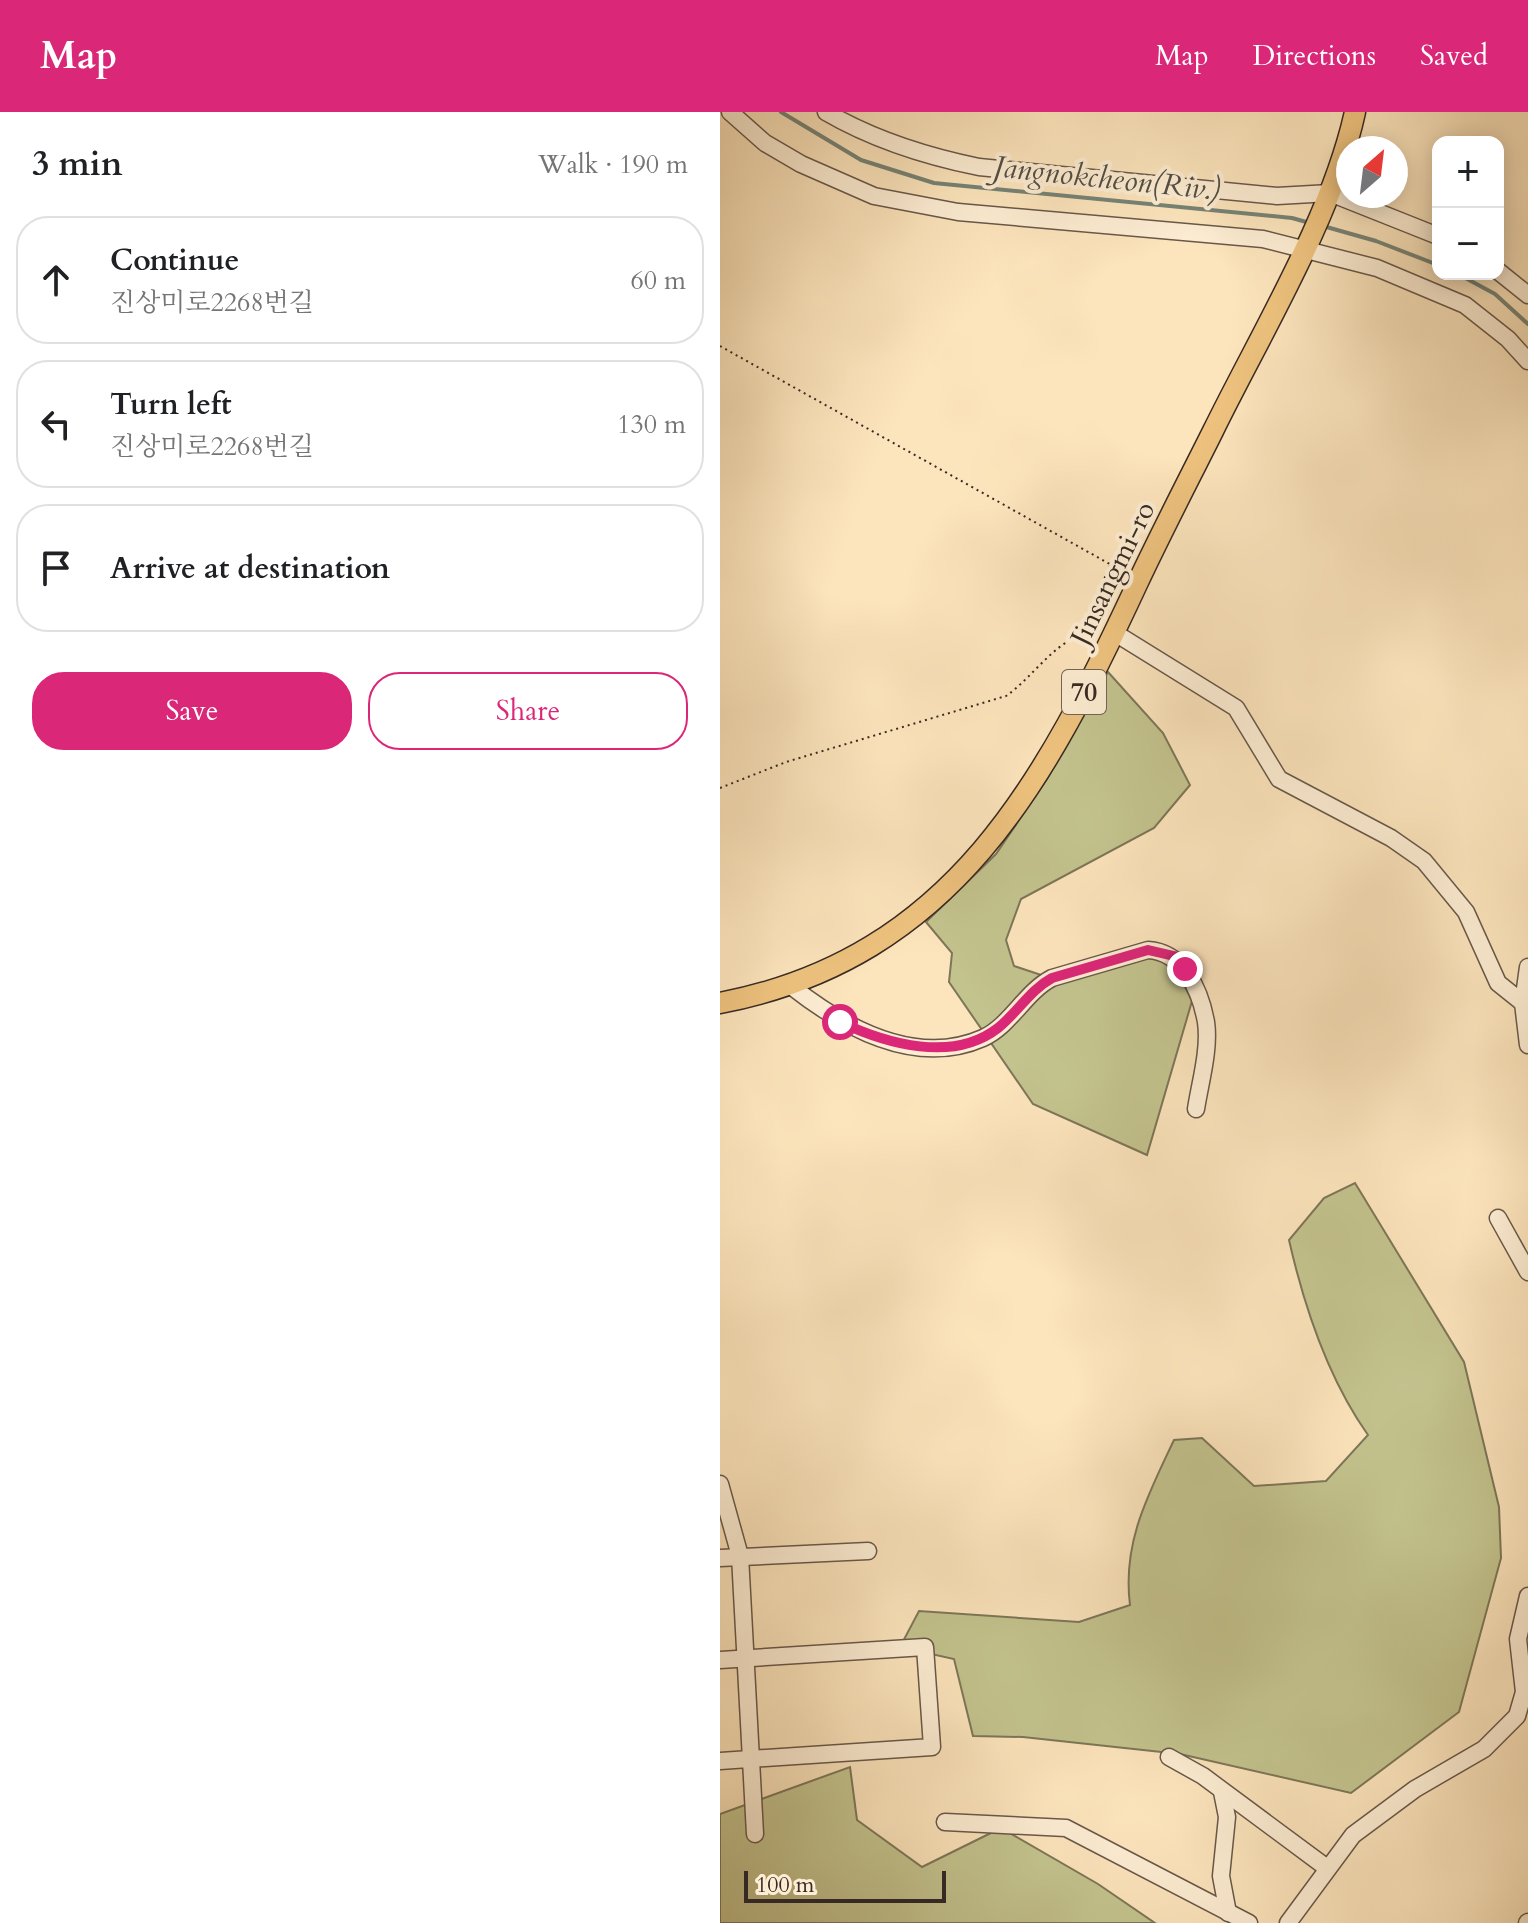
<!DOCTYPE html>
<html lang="en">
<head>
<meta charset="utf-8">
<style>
  :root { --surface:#fff; --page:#f6f6f6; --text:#202124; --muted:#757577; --line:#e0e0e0; --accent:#db2777 }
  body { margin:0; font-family:Cardo,"Noto Serif KR",serif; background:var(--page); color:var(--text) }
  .controls { position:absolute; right:24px; top:24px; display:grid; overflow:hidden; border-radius:16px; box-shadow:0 4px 20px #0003 }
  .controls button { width:72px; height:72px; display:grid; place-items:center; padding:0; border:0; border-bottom:2px solid var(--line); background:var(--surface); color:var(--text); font:40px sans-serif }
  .compass { position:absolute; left:616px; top:24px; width:72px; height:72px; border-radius:50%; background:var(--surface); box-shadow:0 4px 20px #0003; rotate:28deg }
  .scale { position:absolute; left:24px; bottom:20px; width:202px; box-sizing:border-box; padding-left:8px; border:4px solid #372a24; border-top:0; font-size:22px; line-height:28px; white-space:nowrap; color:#372a24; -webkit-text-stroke:6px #fdedd3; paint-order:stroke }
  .stop { position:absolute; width:24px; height:24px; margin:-18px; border:6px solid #db2777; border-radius:50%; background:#fff }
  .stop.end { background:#db2777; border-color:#fff; box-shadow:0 2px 8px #0008 }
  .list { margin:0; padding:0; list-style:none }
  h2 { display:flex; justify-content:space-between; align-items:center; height:104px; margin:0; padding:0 32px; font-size:34px }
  h2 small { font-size:26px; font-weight:400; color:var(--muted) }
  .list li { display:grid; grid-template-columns:52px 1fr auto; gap:24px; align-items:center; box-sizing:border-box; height:128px; margin:0 16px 16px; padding:0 16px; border:2px solid var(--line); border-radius:32px }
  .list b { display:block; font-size:30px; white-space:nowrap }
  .list p { margin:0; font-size:26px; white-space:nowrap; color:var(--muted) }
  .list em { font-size:26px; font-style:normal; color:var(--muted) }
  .actions { display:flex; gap:16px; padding:24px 32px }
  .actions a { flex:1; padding:18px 0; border:2px solid var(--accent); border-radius:32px; text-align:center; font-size:28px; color:var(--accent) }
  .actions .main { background:var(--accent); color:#fff }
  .icon { flex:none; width:44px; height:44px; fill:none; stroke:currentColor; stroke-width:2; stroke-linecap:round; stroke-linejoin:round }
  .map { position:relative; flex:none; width:808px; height:1811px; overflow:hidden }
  header { display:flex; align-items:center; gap:48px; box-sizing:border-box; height:112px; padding:0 40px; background:var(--accent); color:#fff }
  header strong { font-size:38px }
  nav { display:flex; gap:44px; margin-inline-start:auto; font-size:28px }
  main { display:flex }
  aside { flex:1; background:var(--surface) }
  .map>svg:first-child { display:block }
</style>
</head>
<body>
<header>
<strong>Map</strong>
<nav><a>Map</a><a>Directions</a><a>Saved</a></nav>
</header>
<main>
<aside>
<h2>3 min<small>Walk · 190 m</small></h2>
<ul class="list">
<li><svg class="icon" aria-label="ahead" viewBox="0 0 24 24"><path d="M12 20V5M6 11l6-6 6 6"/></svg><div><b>Continue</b><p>진상미로2268번길</p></div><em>60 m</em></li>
<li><svg class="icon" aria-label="left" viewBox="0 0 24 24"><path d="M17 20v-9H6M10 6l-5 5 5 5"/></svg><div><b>Turn left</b><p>진상미로2268번길</p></div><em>130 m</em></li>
<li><svg class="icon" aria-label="arrive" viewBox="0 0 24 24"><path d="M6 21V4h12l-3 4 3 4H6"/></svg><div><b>Arrive at destination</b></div></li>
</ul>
<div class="actions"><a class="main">Save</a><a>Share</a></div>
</aside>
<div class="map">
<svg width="808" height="1811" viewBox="0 0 808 1811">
  <rect width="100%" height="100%" fill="#fce4bc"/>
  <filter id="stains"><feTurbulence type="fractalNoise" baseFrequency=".0025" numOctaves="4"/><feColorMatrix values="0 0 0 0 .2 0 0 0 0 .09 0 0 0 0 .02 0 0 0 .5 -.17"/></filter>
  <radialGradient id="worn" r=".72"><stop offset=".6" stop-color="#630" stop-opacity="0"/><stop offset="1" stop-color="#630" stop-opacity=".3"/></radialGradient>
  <g fill="#c3c38e" stroke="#7d7659" stroke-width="2">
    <path d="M388,560L443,621L470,673L434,716L301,787L286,828L294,854L342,870L436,843L456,856L472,889L427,1043L313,992L229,870L232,841L206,810L276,742L327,667Z"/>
    <path d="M635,1071L744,1250L779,1395L781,1446L739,1600L631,1681L460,1642L303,1625L253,1624L234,1547L180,1535L199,1499L359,1510L410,1493C402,1431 428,1383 454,1328L482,1326L534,1374L606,1369L648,1323C609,1268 584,1194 569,1128L604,1086Z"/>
    <path d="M130,1655L137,1708L202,1755L281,1716L378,1772L435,1811H0V1702Z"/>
  </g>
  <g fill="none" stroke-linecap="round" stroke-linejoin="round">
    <g stroke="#768376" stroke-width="4">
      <path d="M61,0L141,48L214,71L572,106L590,111"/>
      <path d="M603,114L656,129L718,153"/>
      <path d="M738,162L775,182L808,212"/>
    </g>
    <defs>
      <g id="minor">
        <path d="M10,0L45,31L81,52L154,84L238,100L543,127L657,156L745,193L788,227L808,249"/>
        <path d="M106,0C154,28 205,44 259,55L557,84L610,81L718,124"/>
        <path d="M778,159L808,183"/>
        <path d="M395,521L516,596L559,667L671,726L704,749L746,800L778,871L803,891"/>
        <path d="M808,855L803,891L808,933"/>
        <path d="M71,874C123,915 195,956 263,926C291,913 305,880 332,866L428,838C463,840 480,877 486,910C490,937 480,971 476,997"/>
        <path d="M778,1106L808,1160"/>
        <path d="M0,1372L20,1444L35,1722"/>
        <path d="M0,1446L148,1439"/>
        <path d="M0,1548L205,1535L212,1635L0,1649"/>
        <path d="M449,1645L483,1664L607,1756"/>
        <path d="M502,1680L507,1705L501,1764L508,1801"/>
        <path d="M225,1710L346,1716L529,1811"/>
        <path d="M568,1811L633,1723L695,1677L764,1637L797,1604L804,1580L798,1527L808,1484"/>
        <path d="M807,1811L808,1810"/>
      </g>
      <path id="major" d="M0,891C234,846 326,668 418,470C442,419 468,369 493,319C541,221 612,105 635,0"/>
    </defs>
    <use href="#minor" stroke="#68584a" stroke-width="19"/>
    <use href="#major" stroke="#372a24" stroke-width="23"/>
    <g stroke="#372a24" stroke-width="2" stroke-dasharray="2 4" stroke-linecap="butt">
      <path d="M0,234L404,460"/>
      <path d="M360,521L390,454"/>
      <path d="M0,676L66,650L286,584C314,565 339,522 372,522"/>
    </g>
    <use href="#minor" stroke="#fdedd3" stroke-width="16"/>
    <use href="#major" stroke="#eec27e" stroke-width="20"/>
  </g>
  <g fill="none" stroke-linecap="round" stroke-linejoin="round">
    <path stroke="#db2777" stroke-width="10" d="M120,910C167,932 233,951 278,916C298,900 310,878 332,866L428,838L454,844L465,857"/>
  </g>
  <g text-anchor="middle" stroke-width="8" stroke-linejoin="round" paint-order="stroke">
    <rect fill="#fdedd3" stroke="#726458" stroke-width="2" x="342" y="558" width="44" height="44" rx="6"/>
    <g font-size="26" font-weight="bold" fill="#372a24">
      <text x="364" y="589">70</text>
    </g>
    <g font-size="28" fill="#372a24" stroke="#fdedd3">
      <text transform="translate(392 461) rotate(-64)" y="10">Jinsangmi-ro</text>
    </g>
    <g font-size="30" font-style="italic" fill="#514f46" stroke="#fdedd3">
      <text transform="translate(387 66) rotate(6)" y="10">Jangnokcheon(Riv.)</text>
    </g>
  </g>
  <rect width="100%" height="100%" filter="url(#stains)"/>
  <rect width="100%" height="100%" fill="url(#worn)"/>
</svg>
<div class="controls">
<button>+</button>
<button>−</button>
</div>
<svg class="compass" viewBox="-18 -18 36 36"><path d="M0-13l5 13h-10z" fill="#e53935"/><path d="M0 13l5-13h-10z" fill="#757577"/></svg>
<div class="scale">100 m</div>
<div class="stop" style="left:120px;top:910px"></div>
<div class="stop end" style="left:465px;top:857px"></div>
</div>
</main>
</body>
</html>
